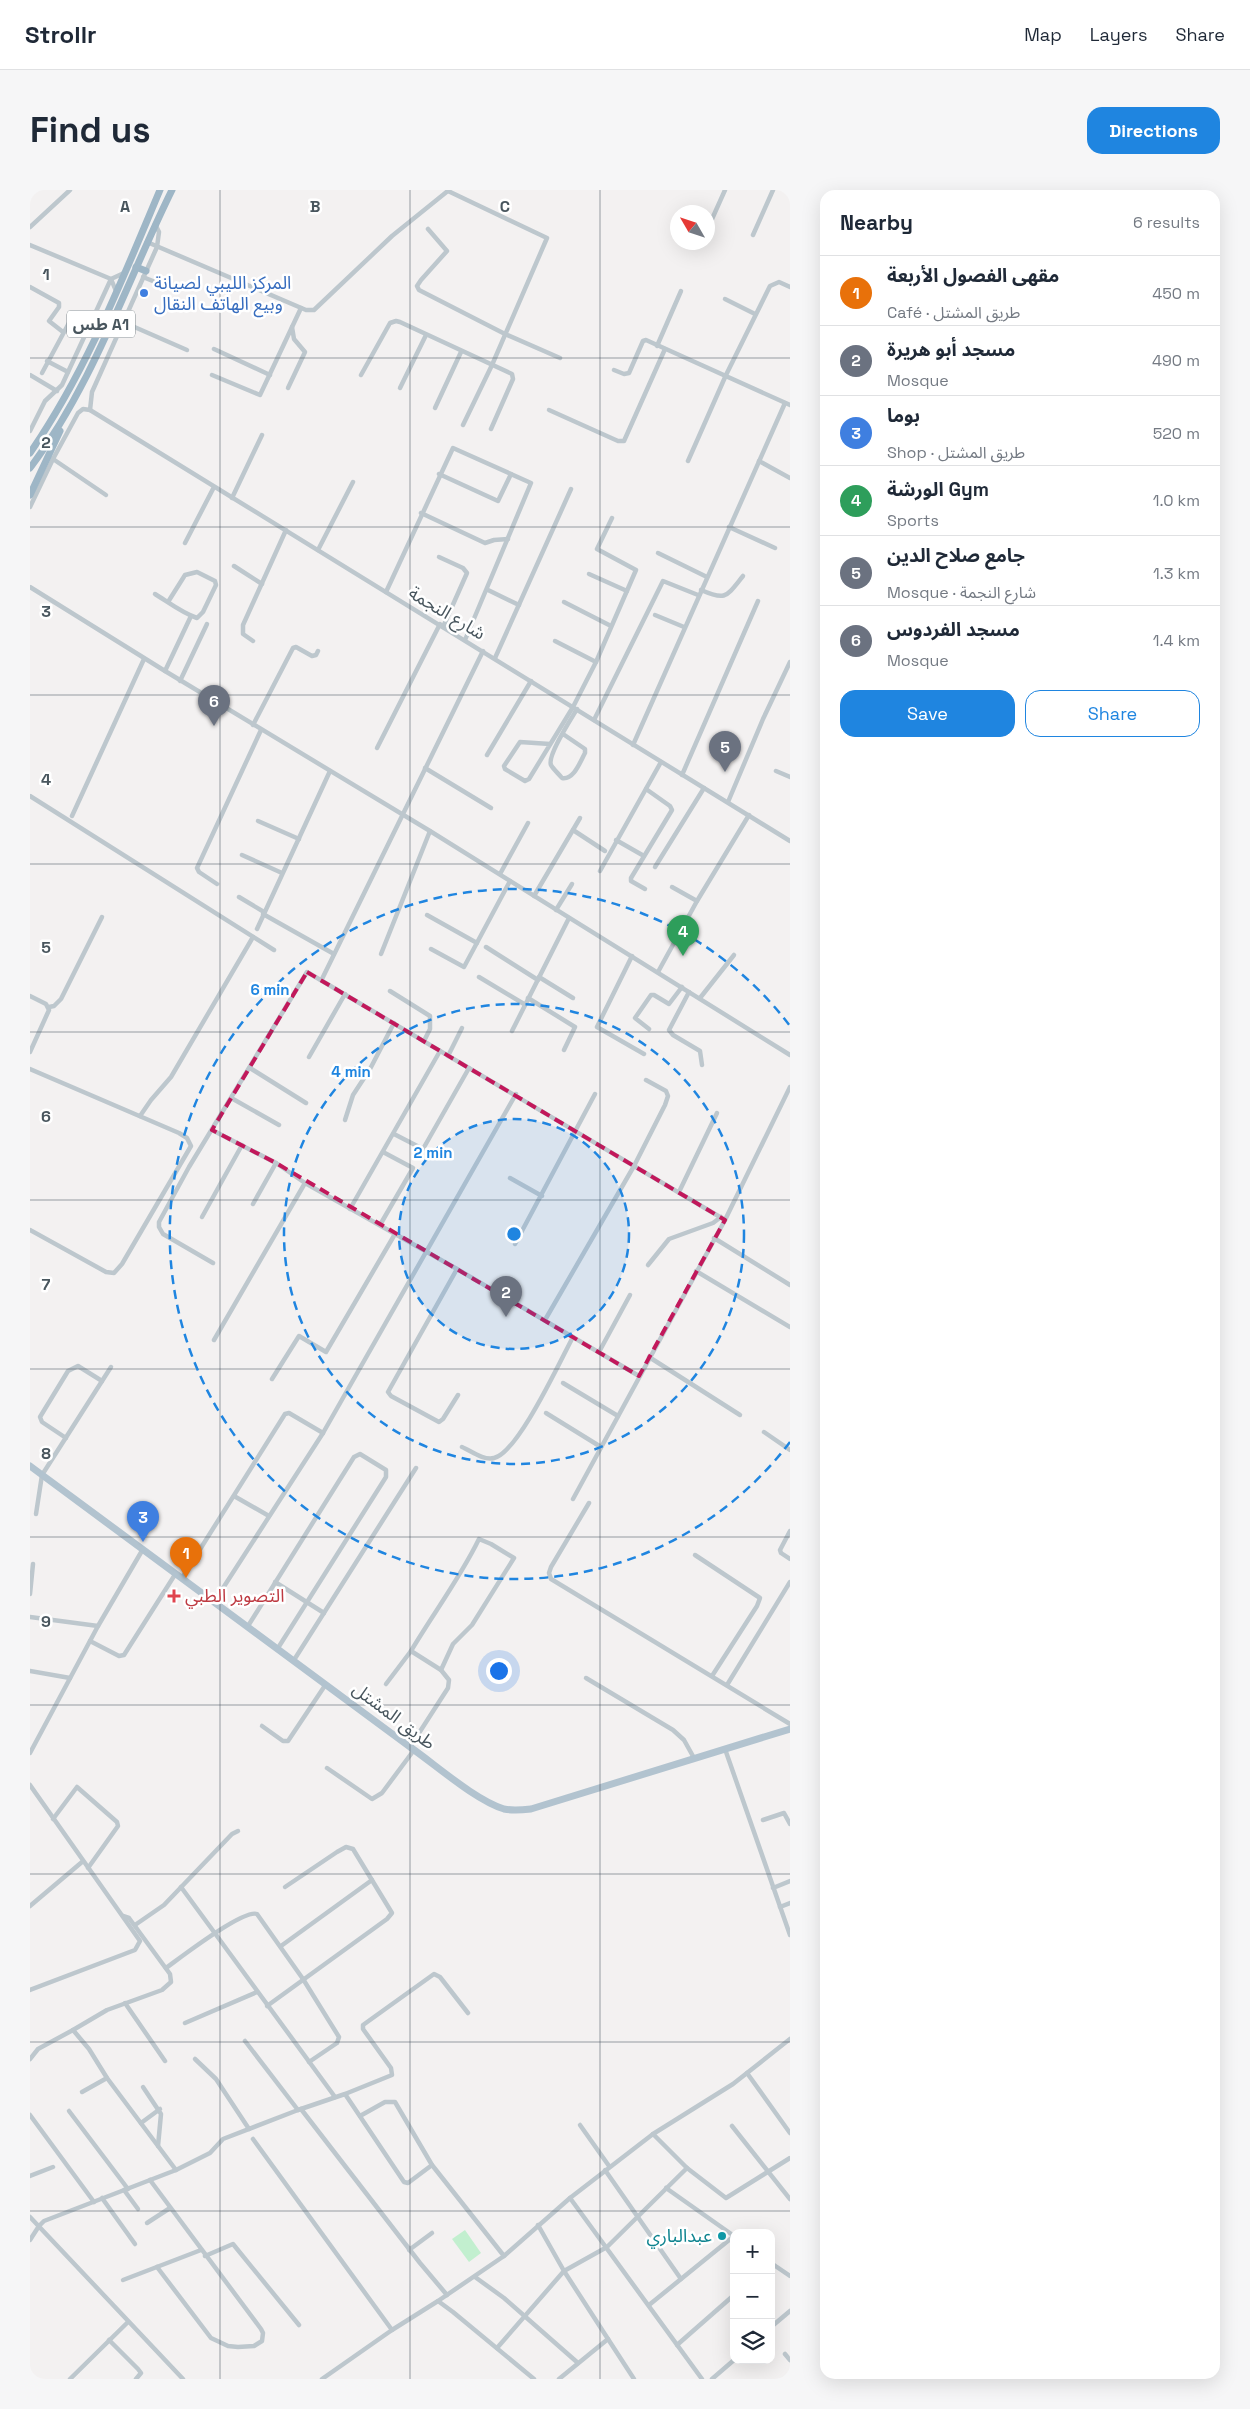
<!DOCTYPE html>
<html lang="en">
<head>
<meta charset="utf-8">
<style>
  :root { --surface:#fff; --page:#f6f6f7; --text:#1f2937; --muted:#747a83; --line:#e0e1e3; --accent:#1f85e0 }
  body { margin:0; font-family:"Space Grotesk","Noto Sans Arabic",sans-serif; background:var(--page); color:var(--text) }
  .controls { position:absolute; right:15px; bottom:15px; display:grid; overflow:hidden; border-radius:10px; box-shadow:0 5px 20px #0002 }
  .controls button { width:45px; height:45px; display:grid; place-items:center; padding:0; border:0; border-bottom:1px solid var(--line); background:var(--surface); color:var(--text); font:25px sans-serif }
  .compass { position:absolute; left:640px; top:15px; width:45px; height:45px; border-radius:50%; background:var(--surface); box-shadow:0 5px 20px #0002; rotate:309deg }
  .you { position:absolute; left:468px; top:1480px; width:18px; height:18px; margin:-12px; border:4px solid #fff; border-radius:50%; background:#1a73e8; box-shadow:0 0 0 8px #1a73e833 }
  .badge { display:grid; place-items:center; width:32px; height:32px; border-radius:50%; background:var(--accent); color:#fff; font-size:16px; font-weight:700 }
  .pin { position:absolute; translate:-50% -41px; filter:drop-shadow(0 1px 2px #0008) }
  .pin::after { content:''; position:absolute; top:26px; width:18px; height:15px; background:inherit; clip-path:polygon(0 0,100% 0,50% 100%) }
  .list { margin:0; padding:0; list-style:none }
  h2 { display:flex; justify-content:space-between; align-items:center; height:65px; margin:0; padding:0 20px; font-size:21px }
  h2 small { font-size:16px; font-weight:400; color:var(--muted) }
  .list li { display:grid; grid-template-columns:32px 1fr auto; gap:15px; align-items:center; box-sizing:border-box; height:70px; padding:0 20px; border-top:1px solid var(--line) }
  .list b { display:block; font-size:19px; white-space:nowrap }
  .list p { margin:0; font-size:16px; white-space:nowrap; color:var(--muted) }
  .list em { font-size:16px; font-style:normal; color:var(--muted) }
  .actions { display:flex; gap:10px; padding:15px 20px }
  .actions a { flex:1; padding:11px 0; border:1px solid var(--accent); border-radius:15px; text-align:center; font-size:18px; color:var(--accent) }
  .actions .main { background:var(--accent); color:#fff }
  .icon { flex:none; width:28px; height:28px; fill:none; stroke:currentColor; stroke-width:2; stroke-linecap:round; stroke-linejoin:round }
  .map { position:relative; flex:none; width:760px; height:2189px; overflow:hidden; border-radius:15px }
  header { display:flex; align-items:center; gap:30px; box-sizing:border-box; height:70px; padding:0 25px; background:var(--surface); border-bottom:1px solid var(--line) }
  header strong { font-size:24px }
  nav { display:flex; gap:28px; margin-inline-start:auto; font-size:18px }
  .intro { display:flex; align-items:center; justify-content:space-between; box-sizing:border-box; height:120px; padding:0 30px }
  h1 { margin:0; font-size:35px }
  .button { padding:12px 22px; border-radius:15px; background:var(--accent); color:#fff; font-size:18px; font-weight:700 }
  main { display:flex; gap:30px; padding:0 30px }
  aside { flex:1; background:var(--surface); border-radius:15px; box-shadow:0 5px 20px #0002 }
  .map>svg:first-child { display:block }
</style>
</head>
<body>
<header>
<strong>Strollr</strong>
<nav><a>Map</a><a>Layers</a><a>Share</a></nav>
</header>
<div class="intro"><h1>Find us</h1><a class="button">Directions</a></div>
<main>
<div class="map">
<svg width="760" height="2189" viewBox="0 0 760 2189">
  <rect width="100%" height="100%" fill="#f3f1f1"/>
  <path fill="#c2efcf" d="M435,2040L451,2063L439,2072L422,2049Z"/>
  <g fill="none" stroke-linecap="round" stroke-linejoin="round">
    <g stroke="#bdc7cd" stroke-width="4.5">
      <path d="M418,1L517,48L462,175L433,235"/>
      <path d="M0,37L40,0"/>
      <path d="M678,38L695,0"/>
      <path d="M398,39L417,61L391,90L387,96L389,100L475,144L530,168"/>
      <path d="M723,45L743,0"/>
      <path d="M117,52L276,120H284L362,46L419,0"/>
      <path d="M0,55L81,89L86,101"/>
      <path d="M113,87L147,101"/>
      <path d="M0,97L29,113V117L19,131L33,142"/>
      <path d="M695,109L725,124"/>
      <path d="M93,132L157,160"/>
      <path d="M627,156L651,101"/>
      <path d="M184,159L240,185"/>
      <path d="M17,171L38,182"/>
      <path d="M584,180L594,184L599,183L613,151L616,150L760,215"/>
      <path d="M12,183L40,131"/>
      <path d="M0,185L27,201"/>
      <path d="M182,185L230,205L271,118"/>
      <path d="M331,185L360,133L366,131L370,132L482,184L483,189L461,239"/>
      <path d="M258,198L275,162L264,149L262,137"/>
      <path d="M370,198L396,145"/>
      <path d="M405,218L431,162"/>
      <path d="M60,220L62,202L127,57L129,42L125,34"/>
      <path d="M519,220L588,251H594L635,159"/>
      <path d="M0,241L15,211L32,195L81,89L94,83"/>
      <path d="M23,269L76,305"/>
      <path d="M658,271L696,185L740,96L749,92L760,97"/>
      <path d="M729,271L760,288"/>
      <path d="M409,284L468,311L481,284"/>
      <path d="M202,308L232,245"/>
      <path d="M0,317L23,269L48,223L53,219L60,220L760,651"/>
      <path d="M391,323L455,353L464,350L478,349"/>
      <path d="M699,337L745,358"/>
      <path d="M155,353L184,297"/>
      <path d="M288,360L323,292"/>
      <path d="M628,363L677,387"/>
      <path d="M409,367L433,378L437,383L413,437"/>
      <path d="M204,376L232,394"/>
      <path d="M559,384L597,401"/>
      <path d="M0,397L135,481L400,641L760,865"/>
      <path d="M458,400L489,415"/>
      <path d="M671,400C696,411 696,407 713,386"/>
      <path d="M356,402L423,258L501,293L435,450"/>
      <path d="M125,404C138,412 152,423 167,428L173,422L186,395L185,391L167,382L155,385L138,412"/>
      <path d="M534,412L581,436"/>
      <path d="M625,425L654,437"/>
      <path d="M223,451L213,444V435L256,340"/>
      <path d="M525,451L566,472"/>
      <path d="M465,468L541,299"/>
      <path d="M135,481L161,426"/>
      <path d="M150,491L177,434"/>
      <path d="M564,530L633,391L668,405"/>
      <path d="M223,535L263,458L266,457L282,466L286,465L288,461"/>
      <path d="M533,544L555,559V563C550,572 544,590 532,588C529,584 523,579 521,575C517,566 541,529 547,519"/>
      <path d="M520,554L490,552L474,576L475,579L495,591L499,589L543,517L566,472L606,380L567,359L582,328"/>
      <path d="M603,555L755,213"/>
      <path d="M347,558L410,434"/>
      <path d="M457,565L501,491"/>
      <path d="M395,578L461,618"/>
      <path d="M746,581L760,587"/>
      <path d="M652,585L728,411"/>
      <path d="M0,606L244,760"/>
      <path d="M698,612L733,529L760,472"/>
      <path d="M42,626L114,469"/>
      <path d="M228,631L269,649"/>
      <path d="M543,640L575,661"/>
      <path d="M586,650L614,666"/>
      <path d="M212,665L252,683"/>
      <path d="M625,677L674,598"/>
      <path d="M570,681L631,572"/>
      <path d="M470,684L498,633"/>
      <path d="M187,694L169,682L167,678L231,540"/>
      <path d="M642,697L667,711"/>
      <path d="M615,699L601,691V688L642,620L640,616L616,599"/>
      <path d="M504,706L550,628"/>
      <path d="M209,707L234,722"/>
      <path d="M526,720L542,694"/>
      <path d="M233,724L304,764"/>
      <path d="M397,725L447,753"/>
      <path d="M227,739L300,581"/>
      <path d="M456,757L508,790"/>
      <path d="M401,759L434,777L480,691"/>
      <path d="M351,764L400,641"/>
      <path d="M602,766L567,837L614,864"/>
      <path d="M628,782L667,711L719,625"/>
      <path d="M449,787L494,814"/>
      <path d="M509,787L543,808"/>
      <path d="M292,789L453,461"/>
      <path d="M360,801L400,826V839L394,851"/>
      <path d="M659,802L639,840L643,845L670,861L672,875"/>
      <path d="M0,806L16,814L19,820L0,862"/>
      <path d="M498,808L545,837L534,860"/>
      <path d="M670,808L704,765"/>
      <path d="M19,817L24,816L31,809L72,727"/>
      <path d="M619,839L605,828L621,805H624L639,814L652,797"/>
      <path d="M482,841L539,728"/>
      <path d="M418,866L432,838"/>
      <path d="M279,867L315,804"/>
      <path d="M220,878L276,913"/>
      <path d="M0,879L149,943L157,948L161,956L92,1074L84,1083L76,1082L0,1040"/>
      <path d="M203,909L249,935"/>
      <path d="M110,926L121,910L141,887L223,747"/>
      <path d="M315,930L323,905L340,879L364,833"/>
      <path d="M182,940L246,973L275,993L427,1079L609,1186"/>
      <path d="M364,944L393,959L439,878"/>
      <path d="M480,988L512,1006"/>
      <path d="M649,1002L687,923"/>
      <path d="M223,1014L246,973"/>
      <path d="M320,1019L410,861"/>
      <path d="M172,1027L212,955"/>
      <path d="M350,1035L383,978L353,962"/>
      <path d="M684,1048L760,1095"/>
      <path d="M485,1054L565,904"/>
      <path d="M183,1073L133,1044L129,1037V1032L159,977L277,782L695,1030"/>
      <path d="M618,1075L639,1049L683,1033L691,1027"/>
      <path d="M427,1079L358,1202L361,1206L409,1232L413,1229L428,1205"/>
      <path d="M666,1081L760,1137"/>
      <path d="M515,1130L604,976L635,915L638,906L636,901L616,890"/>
      <path d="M184,1150L275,993"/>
      <path d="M569,1162L600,1105"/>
      <path d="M619,1167L710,1225"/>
      <path d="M242,1189L269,1146L296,1162L365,1044"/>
      <path d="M533,1193L588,1226"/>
      <path d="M516,1223L571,1257"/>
      <path d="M734,1242L760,1260"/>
      <path d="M36,1248L12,1232L10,1227L38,1181L48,1176L72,1191"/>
      <path d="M432,1257C441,1261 454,1271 464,1268C488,1263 530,1171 543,1147"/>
      <path d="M204,1306L239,1326"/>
      <path d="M543,1309L695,1030L760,897"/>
      <path d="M559,1313L521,1377L519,1383L521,1389L760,1534"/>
      <path d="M6,1324L12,1285L81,1177"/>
      <path d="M760,1341L750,1360L751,1363L760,1369"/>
      <path d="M665,1365L730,1408L727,1416L682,1486"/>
      <path d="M152,1388L255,1224L259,1223L293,1243"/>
      <path d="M245,1392L294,1423"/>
      <path d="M0,1404L3,1374"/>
      <path d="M184,1412L293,1243L486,904"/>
      <path d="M0,1427L68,1436"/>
      <path d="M218,1436L324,1267L330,1264L356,1280V1287L248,1458"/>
      <path d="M60,1451L89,1466L94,1465L146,1383"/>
      <path d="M381,1461C403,1424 430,1388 449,1349L461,1354L484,1368L442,1435L423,1454L411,1480"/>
      <path d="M264,1470L386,1278"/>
      <path d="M0,1481L40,1488"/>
      <path d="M556,1488L643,1540L654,1550L664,1568"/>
      <path d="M356,1494L381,1461L411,1480L419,1490L418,1498L380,1557"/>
      <path d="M697,1495L760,1392"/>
      <path d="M232,1536L253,1551H258L296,1494"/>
      <path d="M695,1559L760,1745"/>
      <path d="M0,1563L68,1436L113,1359"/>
      <path d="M297,1578L342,1609L352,1603L384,1560"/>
      <path d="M0,1595L110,1751L105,1760L0,1800"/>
      <path d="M23,1629L47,1597L87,1632L88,1636L58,1678"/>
      <path d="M733,1630L754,1623L760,1634"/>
      <path d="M151,1697L305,1907"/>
      <path d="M743,1698L760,1691"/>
      <path d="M0,1716L52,1672"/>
      <path d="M750,1717L760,1713"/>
      <path d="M93,1726L99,1728L140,1784L141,1792L132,1800L77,1820L43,1840L59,1859L77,1888L146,1980"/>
      <path d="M105,1735L134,1715L202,1644L208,1641"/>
      <path d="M251,1756L342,1690"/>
      <path d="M136,1778C150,1768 213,1719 227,1724L273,1789L309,1847L307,1853L279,1872"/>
      <path d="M95,1813L135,1871"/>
      <path d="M237,1816L357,1729L362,1723L323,1659L316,1657L307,1662L255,1697"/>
      <path d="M155,1833L227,1802"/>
      <path d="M215,1851L268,1920"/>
      <path d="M0,1869L8,1859L43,1840"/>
      <path d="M165,1869L186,1889L219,1939"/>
      <path d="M717,1883L760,1943"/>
      <path d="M113,1897L131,1924L128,1956"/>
      <path d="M52,1902L77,1888"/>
      <path d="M315,1904L374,1992L378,1993L402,1975"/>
      <path d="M271,1919L390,2073L417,2105"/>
      <path d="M39,1921L98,1999"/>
      <path d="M0,1925L64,2012"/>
      <path d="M330,1926L355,1912H365L402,1975L474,2066"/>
      <path d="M111,1933L130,1919"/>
      <path d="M550,1935L579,1976"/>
      <path d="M702,1936L760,2009"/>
      <path d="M623,1944L703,1894L760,1849"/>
      <path d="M223,1949L362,2140"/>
      <path d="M575,1980L651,2089"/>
      <path d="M0,1986L23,1977"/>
      <path d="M120,1990L231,2139L233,2143L232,2151L224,2156L208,2157L198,2156L181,2148L127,2077"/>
      <path d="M636,1998L704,2046"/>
      <path d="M94,2000L108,2019"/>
      <path d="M72,2008L105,2054"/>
      <path d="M540,2008L672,2189"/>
      <path d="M0,2027L153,2189"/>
      <path d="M117,2033L140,2018"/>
      <path d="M508,2035L534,2081L578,2149L529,2189"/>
      <path d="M0,2050L9,2036L14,2031L146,1980L180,1963L193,1949L268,1920L315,1904L362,1885L361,1878L333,1839V1835L404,1784L410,1787L438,1823"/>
      <path d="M379,2060L402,2043"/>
      <path d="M175,2066L203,2054L269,2135"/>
      <path d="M741,2073L760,2086"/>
      <path d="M445,2087L474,2108L548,2173"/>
      <path d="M93,2090L171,2060"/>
      <path d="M408,2111L474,2066L540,2008L623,1944L657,1978L696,2008L760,1968"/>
      <path d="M619,2115L704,2046"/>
      <path d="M741,2137L760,2121"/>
      <path d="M578,2149L604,2189"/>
      <path d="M79,2150L108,2179L111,2183L106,2189"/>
      <path d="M647,2155L704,2105"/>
      <path d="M467,2158L534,2081L577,2057L657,1978"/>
      <path d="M755,2164L760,2170"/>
      <path d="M40,2189L98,2132"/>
      <path d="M292,2189L362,2140L408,2111L423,2122L504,2189"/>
      <path d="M682,2189L704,2170"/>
    </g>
    <path stroke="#b2c3cf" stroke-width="7" d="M0,1276L380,1557C406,1575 445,1610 474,1619C483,1621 492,1620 501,1619L760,1539"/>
    <g stroke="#9eb6c6" stroke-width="7">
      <path d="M106,77L116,81"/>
      <path d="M0,263C56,182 92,90 130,0"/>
      <path d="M0,278C63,195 96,93 142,0"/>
      <path d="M0,305L30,241"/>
    </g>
  </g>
  <path fill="none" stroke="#c2185b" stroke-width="4" stroke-dasharray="10 6" stroke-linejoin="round" d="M277,782L695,1030L609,1186L246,973L182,940Z"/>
  <path fill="none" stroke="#49565e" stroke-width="1" stroke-opacity="0.55" d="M190,0V2189M380,0V2189M570,0V2189M0,168H760M0,337H760M0,505H760M0,674H760M0,842H760M0,1010H760M0,1179H760M0,1347H760M0,1515H760M0,1684H760M0,1852H760M0,2021H760"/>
  <circle cx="484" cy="1044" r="115" fill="#1f85e0" fill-opacity=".12"/>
  <g fill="none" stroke="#1f85e0" stroke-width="2.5" stroke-dasharray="9 6">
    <circle cx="484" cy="1044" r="115"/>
    <circle cx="484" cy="1044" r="230"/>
    <path d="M760 1252A345 345 0 1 1 760 836"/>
  </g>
  <circle fill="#3f7fe0" stroke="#fff" stroke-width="2" cx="114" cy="103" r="5"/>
  <path fill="#e0444e" stroke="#fff" stroke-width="2" d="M141.5 1398.5h5v5h5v5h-5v5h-5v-5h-5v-5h5z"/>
  <circle fill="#0f9aa8" stroke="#fff" stroke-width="2" cx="692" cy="2046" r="5"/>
  <g text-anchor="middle" stroke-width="5" stroke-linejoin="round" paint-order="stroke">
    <rect fill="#fff" stroke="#80898e" stroke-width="1" x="37" y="120.5" width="68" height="27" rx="4"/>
    <g font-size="16" font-weight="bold" fill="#49565e">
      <text x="71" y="140">طس A1</text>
    </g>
    <g font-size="18" fill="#366cbe" stroke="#fff" text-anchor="start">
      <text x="124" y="99">المركز الليبي لصيانة<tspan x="124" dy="21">وبيع الهاتف النقال</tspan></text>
    </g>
    <g font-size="18" fill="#49565e" stroke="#fff">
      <text transform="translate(417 423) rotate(31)" y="6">شارع النجمة</text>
      <text transform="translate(364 1526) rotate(37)" y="6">طريق المشتل</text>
    </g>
    <g font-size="18" fill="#be3a42" stroke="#fff" text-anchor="start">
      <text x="155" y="1412">التصوير الطبي</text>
    </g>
    <g font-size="18" fill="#0d838f" stroke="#fff" text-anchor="end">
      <text x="682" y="2052">عبدالباري</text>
    </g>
  </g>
  <g font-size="16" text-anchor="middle" font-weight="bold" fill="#49565e" stroke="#fff" stroke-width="5" stroke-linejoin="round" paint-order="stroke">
    <text x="95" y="22">A</text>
    <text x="285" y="22">B</text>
    <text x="475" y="22">C</text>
    <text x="16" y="90">1</text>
    <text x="16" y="258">2</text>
    <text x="16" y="427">3</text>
    <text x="16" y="595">4</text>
    <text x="16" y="763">5</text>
    <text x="16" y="932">6</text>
    <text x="16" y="1100">7</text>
    <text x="16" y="1269">8</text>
    <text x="16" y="1437">9</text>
  </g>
  <circle cx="484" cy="1044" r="8" fill="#1f85e0" stroke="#fff" stroke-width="2.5"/>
  <g font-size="15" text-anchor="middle" font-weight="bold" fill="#1f85e0" stroke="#fff" stroke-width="5" stroke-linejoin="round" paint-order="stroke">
    <text x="240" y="805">6 min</text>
    <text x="321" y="887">4 min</text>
    <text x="403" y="968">2 min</text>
  </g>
</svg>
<div class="controls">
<button>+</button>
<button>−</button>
<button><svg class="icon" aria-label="layers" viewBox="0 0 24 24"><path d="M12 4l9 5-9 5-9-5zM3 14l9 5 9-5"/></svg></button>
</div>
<svg class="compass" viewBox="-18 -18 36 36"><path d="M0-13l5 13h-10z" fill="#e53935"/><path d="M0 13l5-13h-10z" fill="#747a83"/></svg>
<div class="you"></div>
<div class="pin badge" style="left:156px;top:1388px;background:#e8710a">1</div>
<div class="pin badge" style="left:476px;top:1127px;background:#6b7280">2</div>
<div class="pin badge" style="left:113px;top:1352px;background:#3f7fe0">3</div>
<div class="pin badge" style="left:653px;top:766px;background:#2e9e5b">4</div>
<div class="pin badge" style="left:695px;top:582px;background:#6b7280">5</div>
<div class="pin badge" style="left:184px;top:536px;background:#6b7280">6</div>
</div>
<aside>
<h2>Nearby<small>6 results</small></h2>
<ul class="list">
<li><span class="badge" style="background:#e8710a">1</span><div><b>مقهى الفصول الأربعة</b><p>Café · طريق المشتل</p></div><em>450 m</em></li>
<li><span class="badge" style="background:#6b7280">2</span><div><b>مسجد أبو هريرة</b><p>Mosque</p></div><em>490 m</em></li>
<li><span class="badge" style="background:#3f7fe0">3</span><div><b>بوما</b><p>Shop · طريق المشتل</p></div><em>520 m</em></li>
<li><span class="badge" style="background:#2e9e5b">4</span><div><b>الورشة Gym</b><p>Sports</p></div><em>1.0 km</em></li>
<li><span class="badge" style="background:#6b7280">5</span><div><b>جامع صلاح الدين</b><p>Mosque · شارع النجمة</p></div><em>1.3 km</em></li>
<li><span class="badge" style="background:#6b7280">6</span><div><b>مسجد الفردوس</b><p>Mosque</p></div><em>1.4 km</em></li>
</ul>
<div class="actions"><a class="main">Save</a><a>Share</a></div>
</aside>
</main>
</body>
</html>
